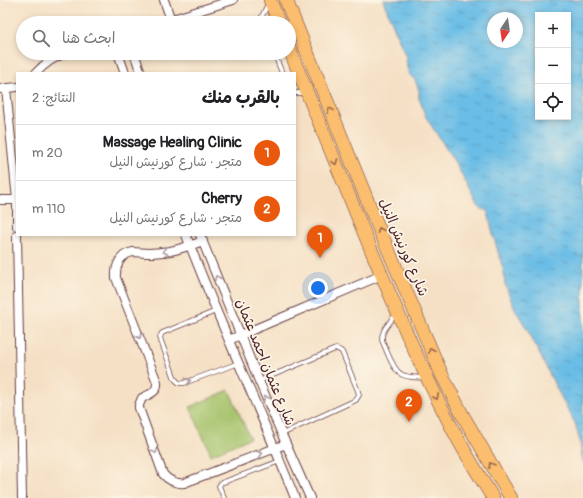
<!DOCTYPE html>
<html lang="ar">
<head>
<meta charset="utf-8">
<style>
  :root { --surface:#fff; --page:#f2f2f2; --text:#202124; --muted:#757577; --line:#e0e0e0; --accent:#ea580c }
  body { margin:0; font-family:Pangolin,"Playpen Sans Arabic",sans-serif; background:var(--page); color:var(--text); direction:rtl }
  .controls { position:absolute; right:12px; top:12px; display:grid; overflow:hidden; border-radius:0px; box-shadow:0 2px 6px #0003 }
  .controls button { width:36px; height:36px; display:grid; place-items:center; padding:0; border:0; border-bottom:1px solid var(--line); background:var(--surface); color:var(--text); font:20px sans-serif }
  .compass { position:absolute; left:487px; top:12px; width:36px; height:36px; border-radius:50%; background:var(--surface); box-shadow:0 2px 6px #0003; rotate:193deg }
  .you { position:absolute; left:318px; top:288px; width:14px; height:14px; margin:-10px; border:3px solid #fff; border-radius:50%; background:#1a73e8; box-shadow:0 0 0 6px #1a73e833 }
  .badge { display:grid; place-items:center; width:26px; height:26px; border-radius:50%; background:var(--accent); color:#fff; font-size:13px; font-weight:700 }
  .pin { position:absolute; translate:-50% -33px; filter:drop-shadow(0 1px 2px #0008) }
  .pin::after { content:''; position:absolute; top:21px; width:14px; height:12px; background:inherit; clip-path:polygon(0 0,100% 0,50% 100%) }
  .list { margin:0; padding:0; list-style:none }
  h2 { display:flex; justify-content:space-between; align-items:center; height:52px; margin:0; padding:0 16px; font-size:17px }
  h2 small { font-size:13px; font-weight:400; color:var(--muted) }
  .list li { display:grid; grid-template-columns:26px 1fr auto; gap:12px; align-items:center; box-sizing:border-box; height:56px; padding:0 16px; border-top:1px solid var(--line) }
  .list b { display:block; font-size:15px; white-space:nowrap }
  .list p { margin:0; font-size:13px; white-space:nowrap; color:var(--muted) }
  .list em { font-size:13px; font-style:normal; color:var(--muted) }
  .icon { flex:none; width:22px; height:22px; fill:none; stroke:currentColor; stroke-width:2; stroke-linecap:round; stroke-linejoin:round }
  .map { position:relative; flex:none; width:583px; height:498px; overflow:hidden; direction:ltr }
  .search { position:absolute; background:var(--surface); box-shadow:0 2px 6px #0003; left:16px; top:16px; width:280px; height:44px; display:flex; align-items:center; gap:10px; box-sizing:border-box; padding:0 14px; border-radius:22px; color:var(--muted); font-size:15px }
  .panel { position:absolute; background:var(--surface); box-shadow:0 2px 6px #0003; left:16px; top:72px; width:280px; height:164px; border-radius:0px; direction:rtl }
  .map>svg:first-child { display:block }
</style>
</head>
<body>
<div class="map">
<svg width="583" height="498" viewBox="0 0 583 498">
  <defs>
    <pattern id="water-ripples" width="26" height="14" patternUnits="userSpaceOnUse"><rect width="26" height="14" fill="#6abde6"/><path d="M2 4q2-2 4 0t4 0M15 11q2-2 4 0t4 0" fill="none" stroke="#5999bb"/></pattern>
  </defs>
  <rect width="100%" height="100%" fill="#fcf5e5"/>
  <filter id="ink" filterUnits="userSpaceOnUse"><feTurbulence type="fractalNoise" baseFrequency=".025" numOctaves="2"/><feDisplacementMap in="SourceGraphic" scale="8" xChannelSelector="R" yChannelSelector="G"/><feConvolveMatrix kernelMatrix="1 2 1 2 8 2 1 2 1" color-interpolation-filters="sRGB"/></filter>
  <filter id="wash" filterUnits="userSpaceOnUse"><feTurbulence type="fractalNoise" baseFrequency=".012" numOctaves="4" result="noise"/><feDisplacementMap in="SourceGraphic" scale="16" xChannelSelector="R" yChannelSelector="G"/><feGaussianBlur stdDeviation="0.9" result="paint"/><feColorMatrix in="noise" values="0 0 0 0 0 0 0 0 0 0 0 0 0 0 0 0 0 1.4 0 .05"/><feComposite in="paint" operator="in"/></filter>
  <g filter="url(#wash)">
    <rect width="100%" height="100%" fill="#f5e0c5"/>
    <path fill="#a4c26a" stroke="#77704a" d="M229,390L250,438L211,455L190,407Z"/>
    <path fill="url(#water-ripples)" stroke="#5a6e88" fill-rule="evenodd" d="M383,0H583V463L580,442L575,423L556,387L528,331L513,305L505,284L504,272L494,238L488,212C485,209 481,210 478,206L456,164L426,117L419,98V90L415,80L409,74L407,67L406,57ZM538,15H568V117H538ZM493,18H517V42H493Z"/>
  </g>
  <g filter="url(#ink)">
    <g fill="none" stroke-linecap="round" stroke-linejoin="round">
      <defs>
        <g id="service">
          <path d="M262,23V16L268,4"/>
          <path d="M274,53L282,73"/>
          <path d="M295,93H305"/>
          <path d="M216,311L162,333L160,337L161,341L175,379C178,383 180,384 184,383L239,363"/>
          <path d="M395,314C391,323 381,329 382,340C386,349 393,370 401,374C407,378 416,377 423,378"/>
          <path d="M259,381L333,350C337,348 339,349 342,352L358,391L359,395L356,400L282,434"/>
          <path d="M224,498L219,486L221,483L280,461"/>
        </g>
        <g id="minor">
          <path d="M164,0L171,20"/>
          <path d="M160,23L233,0"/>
          <path d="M118,53L125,73"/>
          <path d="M134,53L141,73"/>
          <path d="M36,73C44,64 54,57 66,53"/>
          <path d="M6,88L17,200V226"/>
          <path d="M0,89L17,87"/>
          <path d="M0,200H17"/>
          <path d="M17,235L22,498"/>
          <path d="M186,235C220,324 260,410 295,498"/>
          <path d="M200,235L259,381L286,444L310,498"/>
          <path d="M203,241C192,245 181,249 170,251C163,252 155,253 148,253C143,253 138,252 133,252C120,254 115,266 116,278L157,382C158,392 150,394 142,398L139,405V408L163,474C169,481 175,484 184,483L286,444"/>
          <path d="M229,340L382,275"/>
        </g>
        <g id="trunk">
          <path d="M270,0L279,23"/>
          <path d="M286,0L372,212L442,375L462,414L511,498"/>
          <path d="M289,48C314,110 340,173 365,235C391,297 417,360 448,420C461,447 477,472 493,498"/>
        </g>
      </defs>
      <use href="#service" stroke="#643c42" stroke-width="5.5"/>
      <use href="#minor" stroke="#643c42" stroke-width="10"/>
      <use href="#trunk" stroke="#643c42" stroke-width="14"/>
      <use href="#service" stroke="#fff" stroke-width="4"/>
      <use href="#minor" stroke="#fff" stroke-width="8"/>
      <use href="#trunk" stroke="#fbbd6e" stroke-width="13"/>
    </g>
    <defs><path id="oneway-chevron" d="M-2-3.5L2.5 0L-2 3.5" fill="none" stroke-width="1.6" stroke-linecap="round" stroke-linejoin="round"/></defs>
    <g stroke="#9a6649">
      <use href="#oneway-chevron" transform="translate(330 110) rotate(-112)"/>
      <use href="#oneway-chevron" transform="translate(335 162) rotate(68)"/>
      <use href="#oneway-chevron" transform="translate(380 230) rotate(-113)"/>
      <use href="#oneway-chevron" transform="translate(431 350) rotate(-113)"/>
      <use href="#oneway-chevron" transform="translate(436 397) rotate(64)"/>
      <use href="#oneway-chevron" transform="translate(491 465) rotate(-120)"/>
    </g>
    <g stroke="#ae9aa0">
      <use href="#oneway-chevron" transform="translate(165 251) rotate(173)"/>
      <use href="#oneway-chevron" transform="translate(217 278) rotate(-112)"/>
      <use href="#oneway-chevron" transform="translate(139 336) rotate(68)"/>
      <use href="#oneway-chevron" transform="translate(188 381) rotate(-17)"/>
      <use href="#oneway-chevron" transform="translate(266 398) rotate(-113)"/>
      <use href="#oneway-chevron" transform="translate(155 451) rotate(70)"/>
      <use href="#oneway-chevron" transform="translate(260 454) rotate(-21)"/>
    </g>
  </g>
  <g text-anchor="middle" stroke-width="3.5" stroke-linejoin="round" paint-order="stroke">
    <g font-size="14" fill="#4a1f2b" stroke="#fcf5e5">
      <text transform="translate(404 247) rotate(67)" y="5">شارع كورنيش النيل</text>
      <text transform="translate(266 362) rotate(68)" y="5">شارع عثمان احمد عثمان</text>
    </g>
  </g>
</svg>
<div class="controls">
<button>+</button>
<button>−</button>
<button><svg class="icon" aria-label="locate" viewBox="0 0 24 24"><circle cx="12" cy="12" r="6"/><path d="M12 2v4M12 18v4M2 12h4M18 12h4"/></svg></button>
</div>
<svg class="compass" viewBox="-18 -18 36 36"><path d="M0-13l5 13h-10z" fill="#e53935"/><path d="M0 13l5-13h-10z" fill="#757577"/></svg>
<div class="you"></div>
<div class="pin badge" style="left:320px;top:258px">1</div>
<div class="pin badge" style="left:409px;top:422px">2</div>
<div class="search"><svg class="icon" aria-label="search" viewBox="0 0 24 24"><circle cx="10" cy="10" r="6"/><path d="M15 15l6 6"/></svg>ابحث هنا</div>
<section class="panel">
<h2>بالقرب منك<small>النتائج: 2</small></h2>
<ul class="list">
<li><span class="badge">1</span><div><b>Massage Healing Clinic</b><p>متجر · شارع كورنيش النيل</p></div><em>20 m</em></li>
<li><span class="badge">2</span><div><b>Cherry</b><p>متجر · شارع كورنيش النيل</p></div><em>110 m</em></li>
</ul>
</section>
</div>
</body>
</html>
